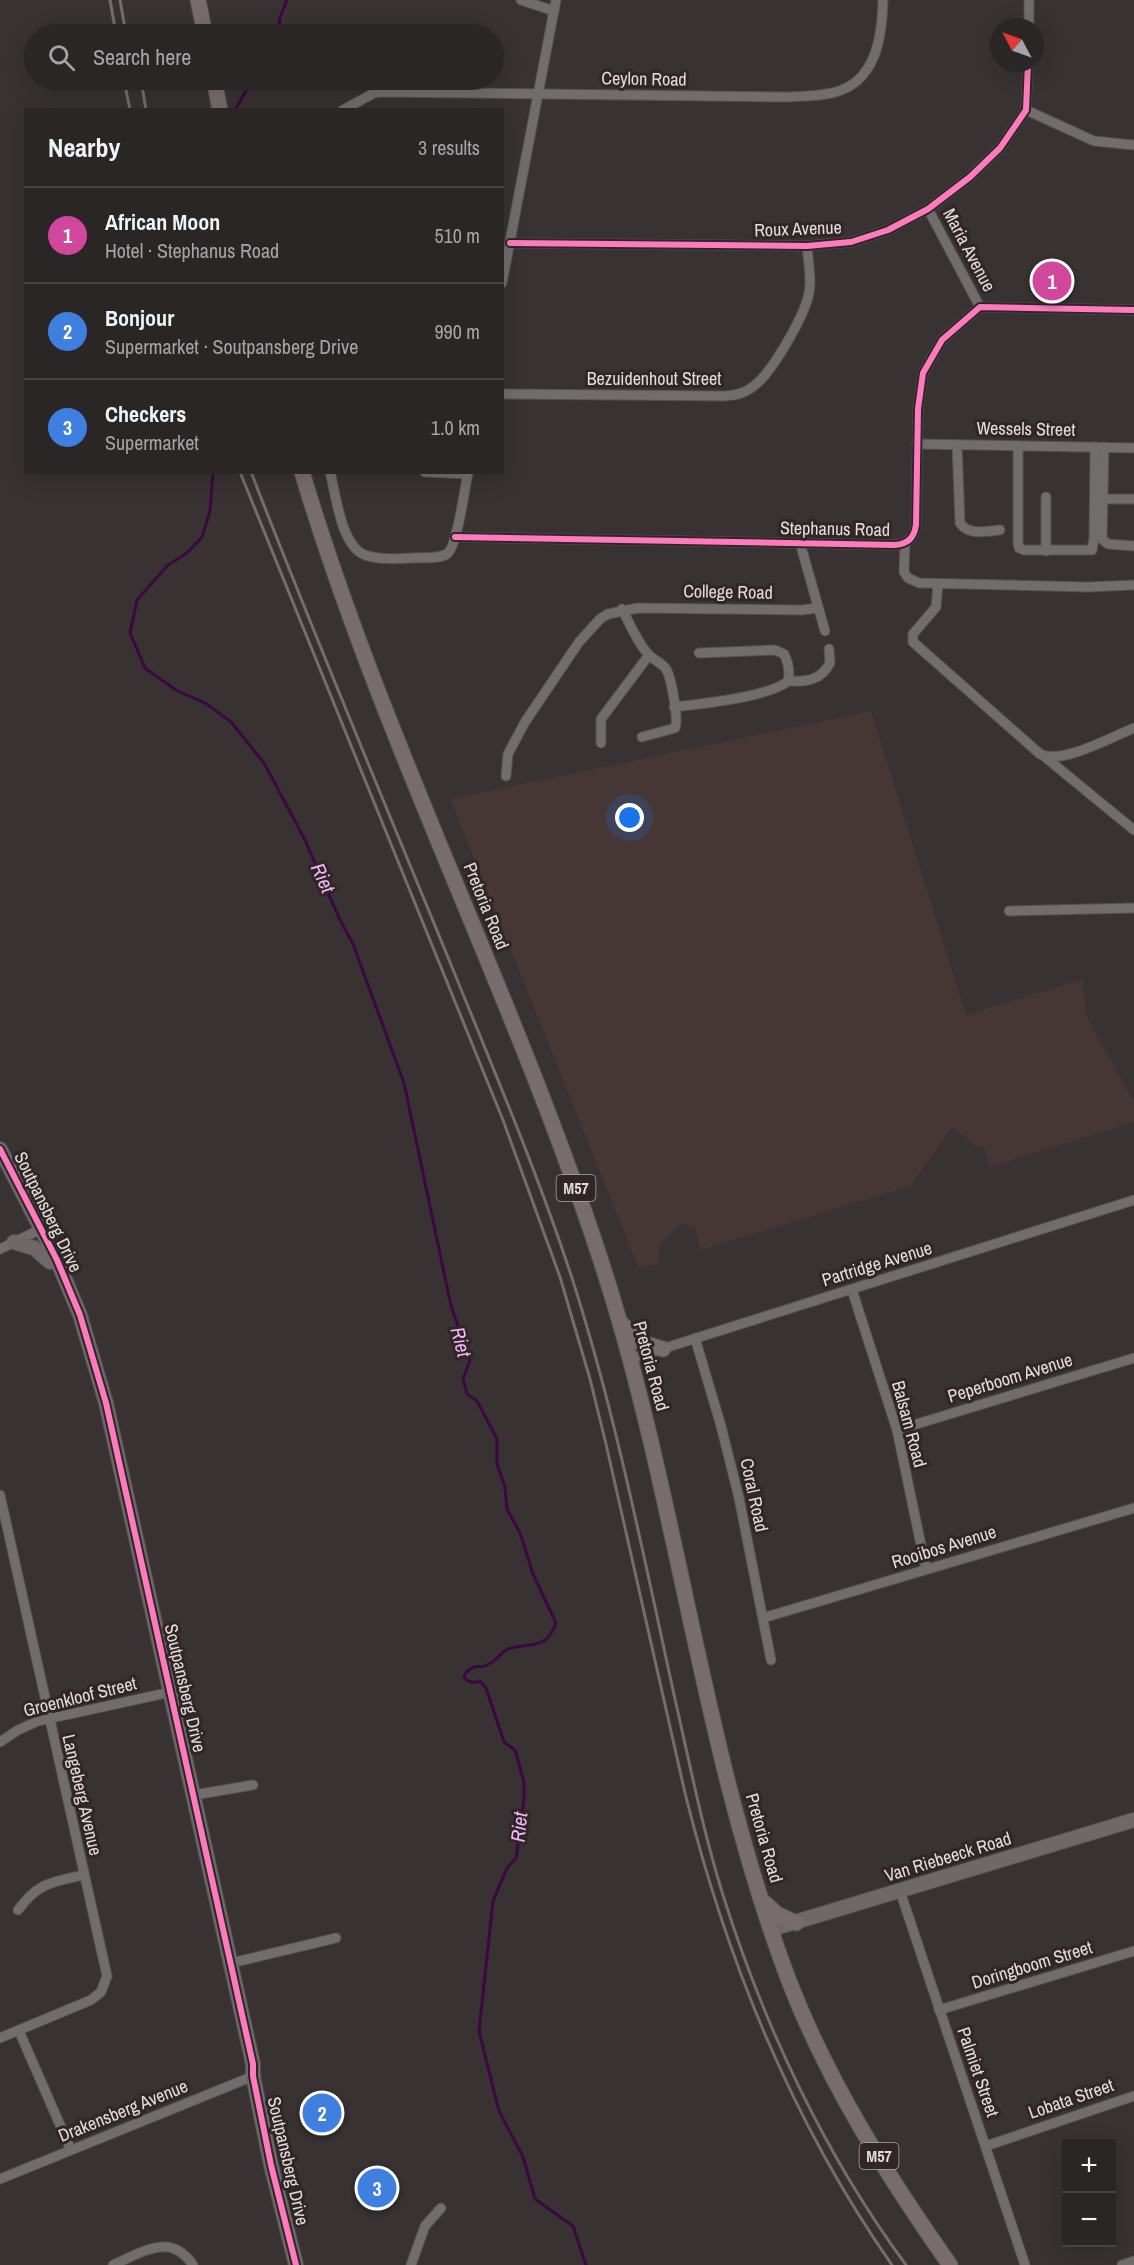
<!DOCTYPE html>
<html lang="en">
<head>
<meta charset="utf-8">
<style>
  :root { --surface:#2a2626; --page:#322e2e; --text:#f1f3f6; --muted:#a5a5a7; --line:#464343; --accent:#a7a1a0 }
  body { margin:0; font-family:"Archivo Narrow",sans-serif; background:var(--page); color:var(--text) }
  .controls { position:absolute; right:18px; bottom:18px; display:grid; overflow:hidden; border-radius:0px; box-shadow:0 6px 24px #0002 }
  .controls button { width:54px; height:54px; display:grid; place-items:center; padding:0; border:0; border-bottom:2px solid var(--line); background:var(--surface); color:var(--text); font:30px sans-serif }
  .compass { position:absolute; left:990px; top:18px; width:54px; height:54px; border-radius:50%; background:var(--surface); box-shadow:0 6px 24px #0002; rotate:311deg }
  .you { position:absolute; left:630px; top:818px; width:21px; height:21px; margin:-15px; border:4px solid #fff; border-radius:50%; background:#1a73e8; box-shadow:0 0 0 9px #1a73e833 }
  .badge { display:grid; place-items:center; width:39px; height:39px; border-radius:50%; background:var(--accent); color:#fff; font-size:20px; font-weight:700 }
  .pin { position:absolute; translate:-50% -50%; border:3px solid #fff; box-shadow:0 2px 6px #0006 }
  .list { margin:0; padding:0; list-style:none }
  h2 { display:flex; justify-content:space-between; align-items:center; height:78px; margin:0; padding:0 24px; font-size:26px }
  h2 small { font-size:20px; font-weight:400; color:var(--muted) }
  .list li { display:grid; grid-template-columns:39px 1fr auto; gap:18px; align-items:center; box-sizing:border-box; height:96px; padding:0 24px; border-top:2px solid var(--line) }
  .list b { display:block; font-size:22px; white-space:nowrap }
  .list p { margin:0; font-size:20px; white-space:nowrap; color:var(--muted) }
  .list em { font-size:20px; font-style:normal; color:var(--muted) }
  .icon { flex:none; width:33px; height:33px; fill:none; stroke:currentColor; stroke-width:2; stroke-linecap:round; stroke-linejoin:round }
  .map { position:relative; flex:none; width:1134px; height:2265px; overflow:hidden }
  .search { position:absolute; background:var(--surface); box-shadow:0 6px 24px #0002; left:24px; top:24px; width:480px; height:66px; display:flex; align-items:center; gap:15px; box-sizing:border-box; padding:0 21px; border-radius:33px; color:var(--muted); font-size:22px }
  .panel { position:absolute; background:var(--surface); box-shadow:0 6px 24px #0002; left:24px; top:108px; width:480px; height:366px; border-radius:0px }
  .map>svg:first-child { display:block }
</style>
</head>
<body>
<div class="map">
<svg width="1134" height="2265" viewBox="0 0 1134 2265">
  <rect width="100%" height="100%" fill="#383232"/>
  <path fill="#463736" d="M871,711L966,1015L1083,979L1086,1015L1134,1102V1122L990,1167L984,1146L977,1147L952,1127L911,1186L701,1250L695,1228L680,1224L660,1245L658,1264L639,1269L450,799Z"/>
  <g fill="none" stroke-linecap="round" stroke-linejoin="round">
    <g stroke="#3d0741" stroke-width="3">
      <path d="M278,34L280,17L287,0"/>
      <path d="M235,110L252,80"/>
      <path d="M213,472L210,511L202,537L188,552L167,566L137,600L130,633L145,668L176,690L207,704L231,722L264,763L304,838L340,920L353,944L404,1083L451,1306L470,1360L463,1379L467,1394L477,1401L497,1439V1464L505,1487L507,1509L520,1533L533,1574L556,1623C545,1654 526,1640 506,1650C501,1653 499,1657 495,1660C492,1663 486,1665 483,1667C474,1665 466,1670 464,1677C468,1683 473,1683 480,1681L486,1688L504,1742L515,1750L524,1782V1799L516,1858L507,1868L493,1901L479,2031L499,2111L523,2157L535,2199L573,2226L586,2265"/>
    </g>
    <defs>
      <g id="street">
        <path d="M521,0L554,11"/>
        <path d="M1029,27V0"/>
        <path d="M343,110L374,93L381,92L790,97C804,96 818,96 832,93C876,83 882,38 883,0"/>
        <path d="M1026,110L1094,141L1134,145"/>
        <path d="M928,209L980,307"/>
        <path d="M510,243L807,246L851,242L888,230L928,209L970,177L1000,148L1026,110L1028,63"/>
        <path d="M502,283L556,0"/>
        <path d="M502,394L725,396C737,395 746,393 755,385C773,371 805,315 809,293C812,278 808,261 807,246"/>
        <path d="M917,444L1134,448"/>
        <path d="M957,445L960,523C968,536 987,531 1000,530"/>
        <path d="M1018,446V543L1019,548L1024,550H1092L1094,538L1095,447"/>
        <path d="M1104,447L1102,539L1108,544L1134,546"/>
        <path d="M330,472C336,495 341,546 365,555C378,560 397,559 411,558C421,557 440,560 448,553C457,545 465,488 468,472"/>
        <path d="M425,472L468,474"/>
        <path d="M1103,499H1134"/>
        <path d="M455,537L895,545C908,544 914,538 916,525L918,409L923,373L942,340L980,307L1134,310"/>
        <path d="M800,543L825,631"/>
        <path d="M905,543L904,572L908,578L919,583L1088,587L1134,585"/>
        <path d="M1046,551V497"/>
        <path d="M938,584L936,607L913,634V642L1040,754C1062,765 1111,737 1134,728"/>
        <path d="M622,609C630,624 637,642 648,654C653,660 661,662 666,669C671,677 679,719 675,728L642,737"/>
        <path d="M788,681C805,682 821,681 830,663L829,649"/>
        <path d="M674,707C700,704 770,697 788,681C790,672 788,662 784,654L775,650L699,653"/>
        <path d="M601,743V719L649,655"/>
        <path d="M1045,757L1134,830"/>
        <path d="M506,776L508,754L525,722L579,642L600,619L608,614L638,608L802,610L818,608"/>
        <path d="M1009,911L1134,908"/>
        <path d="M0,1249L41,1229"/>
        <path d="M852,1290L897,1430L926,1569"/>
        <path d="M695,1338L721,1426L739,1498L771,1660"/>
        <path d="M630,1359L1134,1200"/>
        <path d="M897,1430L1134,1358"/>
        <path d="M0,1495L107,1976L101,1992L91,2000L0,2038"/>
        <path d="M763,1618L1134,1508"/>
        <path d="M0,1742L18,1730L38,1721L171,1692"/>
        <path d="M194,1795L253,1785"/>
        <path d="M900,1891L1025,2265"/>
        <path d="M18,1910C39,1882 50,1883 83,1875"/>
        <path d="M231,1963L336,1938"/>
        <path d="M939,2010L1134,1951"/>
        <path d="M19,2031L71,2150"/>
        <path d="M986,2146L1134,2096"/>
        <path d="M0,2179L256,2075"/>
        <path d="M113,2265C141,2253 170,2231 193,2265"/>
        <path d="M411,2265L425,2226L441,2208"/>
        <path d="M1122,2265L1134,2261"/>
      </g>
      <g id="secondary">
        <path d="M0,1149L57,1260L80,1315L106,1403L253,2064V2076L271,2165L296,2265"/>
        <path d="M14,1242L34,1248L50,1262"/>
        <path d="M772,1929L1134,1820"/>
      </g>
      <g id="primary">
        <path d="M198,0L205,34"/>
        <path d="M214,80L220,110"/>
        <path d="M302,472C382,740 512,990 599,1255C678,1493 700,1746 789,1981C828,2082 888,2177 950,2265"/>
        <path d="M623,1325L639,1342L663,1349"/>
        <path d="M765,1903L777,1914L796,1923"/>
      </g>
    </defs>
    <use href="#street" stroke="#565151" stroke-width="11"/>
    <use href="#secondary" stroke="#565151" stroke-width="16"/>
    <use href="#primary" stroke="#565151" stroke-width="17"/>
    <use href="#street" stroke="#716d6c" stroke-width="9"/>
    <use href="#secondary" stroke="#6f6869" stroke-width="14"/>
    <use href="#primary" stroke="#776c6e" stroke-width="15"/>
    <g stroke="#736e6e" stroke-width="3">
      <path d="M110,0L116,34"/>
      <path d="M120,0L126,34"/>
      <path d="M124,80L130,110"/>
      <path d="M141,80L146,110"/>
      <path d="M240,472L503,1120L560,1277L590,1379L606,1444L685,1793C727,1962 792,2122 892,2265"/>
      <path d="M251,472C316,640 386,806 454,972C495,1073 538,1174 572,1278C616,1415 644,1558 675,1699C690,1765 703,1831 723,1895C764,2026 825,2155 906,2265"/>
    </g>
    <defs>
      <g id="cycleway">
        <path d="M510,243L807,246L851,242L888,230L928,209L970,177L1000,148L1026,110L1028,63"/>
        <path d="M455,537L895,545C908,544 914,538 916,525L918,409L923,373L942,340L980,307L1134,310"/>
        <path d="M0,1149L57,1260L80,1315L106,1403L253,2064V2076L271,2165L296,2265"/>
      </g>
    </defs>
    <use href="#cycleway" stroke="#302626" stroke-width="10"/>
    <use href="#cycleway" stroke="#fd7abc" stroke-width="6"/>
  </g>
  <g text-anchor="middle" stroke-width="6" stroke-linejoin="round" paint-order="stroke">
    <g fill="#302626" stroke="#ada6a5" stroke-width="1.5">
      <rect x="556.5" y="1175" width="39" height="26" rx="4.5"/>
      <rect x="859.5" y="2143" width="39" height="26" rx="4.5"/>
    </g>
    <g font-size="16" font-weight="bold" fill="#e3dddc">
      <text x="576" y="1194">M57</text>
      <text x="879" y="2162">M57</text>
    </g>
    <g font-size="18" fill="#e3dddc" stroke="#302626">
      <text transform="translate(644 79) rotate(1)" y="6">Ceylon Road</text>
      <text transform="translate(798 229) rotate(-2)" y="6">Roux Avenue</text>
      <text transform="translate(969 250) rotate(62)" y="6">Maria Avenue</text>
      <text x="654" y="385">Bezuidenhout Street</text>
      <text transform="translate(1026 429) rotate(1)" y="6">Wessels Street</text>
      <text transform="translate(835 529) rotate(1)" y="6">Stephanus Road</text>
      <text transform="translate(728 592) rotate(1)" y="6">College Road</text>
      <text transform="translate(486 906) rotate(68)" y="6">Pretoria Road</text>
      <text transform="translate(48 1212) rotate(64)" y="6">Soutpansberg Drive</text>
      <text transform="translate(877 1264) rotate(-17)" y="6">Partridge Avenue</text>
      <text transform="translate(651 1366) rotate(75)" y="6">Pretoria Road</text>
      <text transform="translate(1010 1378) rotate(-17)" y="6">Peperboom Avenue</text>
      <text transform="translate(909 1424) rotate(75)" y="6">Balsam Road</text>
      <text transform="translate(754 1495) rotate(78)" y="6">Coral Road</text>
      <text transform="translate(944 1547) rotate(-17)" y="6">Rooibos Avenue</text>
      <text transform="translate(185 1688) rotate(77)" y="6">Soutpansberg Drive</text>
      <text transform="translate(80 1697) rotate(-14)" y="6">Groenkloof Street</text>
      <text transform="translate(82 1795) rotate(77)" y="6">Langeberg Avenue</text>
      <text transform="translate(764 1838) rotate(74)" y="6">Pretoria Road</text>
      <text transform="translate(948 1857) rotate(-17)" y="6">Van Riebeeck Road</text>
      <text transform="translate(1032 1965) rotate(-17)" y="6">Doringboom Street</text>
      <text transform="translate(978 2072) rotate(71)" y="6">Palmiet Street</text>
      <text transform="translate(1071 2099) rotate(-19)" y="6">Lobata Street</text>
      <text transform="translate(123 2111) rotate(-22)" y="6">Drakensberg Avenue</text>
      <text transform="translate(288 2161) rotate(77)" y="6">Soutpansberg Drive</text>
    </g>
    <g font-size="20" font-style="italic" fill="#f7b6fc" stroke="#302626">
      <text transform="translate(323 878) rotate(65)" y="7">Riet</text>
      <text transform="translate(461 1342) rotate(75)" y="7">Riet</text>
      <text transform="translate(519 1827) rotate(-84)" y="7">Riet</text>
    </g>
  </g>
</svg>
<div class="controls">
<button>+</button>
<button>−</button>
</div>
<svg class="compass" viewBox="-18 -18 36 36"><path d="M0-13l5 13h-10z" fill="#e53935"/><path d="M0 13l5-13h-10z" fill="#a5a5a7"/></svg>
<div class="you"></div>
<div class="pin badge" style="left:1052px;top:281px;background:#d1479c">1</div>
<div class="pin badge" style="left:322px;top:2113px;background:#3f7fe0">2</div>
<div class="pin badge" style="left:377px;top:2188px;background:#3f7fe0">3</div>
<div class="search"><svg class="icon" aria-label="search" viewBox="0 0 24 24"><circle cx="10" cy="10" r="6"/><path d="M15 15l6 6"/></svg>Search here</div>
<section class="panel">
<h2>Nearby<small>3 results</small></h2>
<ul class="list">
<li><span class="badge" style="background:#d1479c">1</span><div><b>African Moon</b><p>Hotel · Stephanus Road</p></div><em>510 m</em></li>
<li><span class="badge" style="background:#3f7fe0">2</span><div><b>Bonjour</b><p>Supermarket · Soutpansberg Drive</p></div><em>990 m</em></li>
<li><span class="badge" style="background:#3f7fe0">3</span><div><b>Checkers</b><p>Supermarket</p></div><em>1.0 km</em></li>
</ul>
</section>
</div>
</body>
</html>
